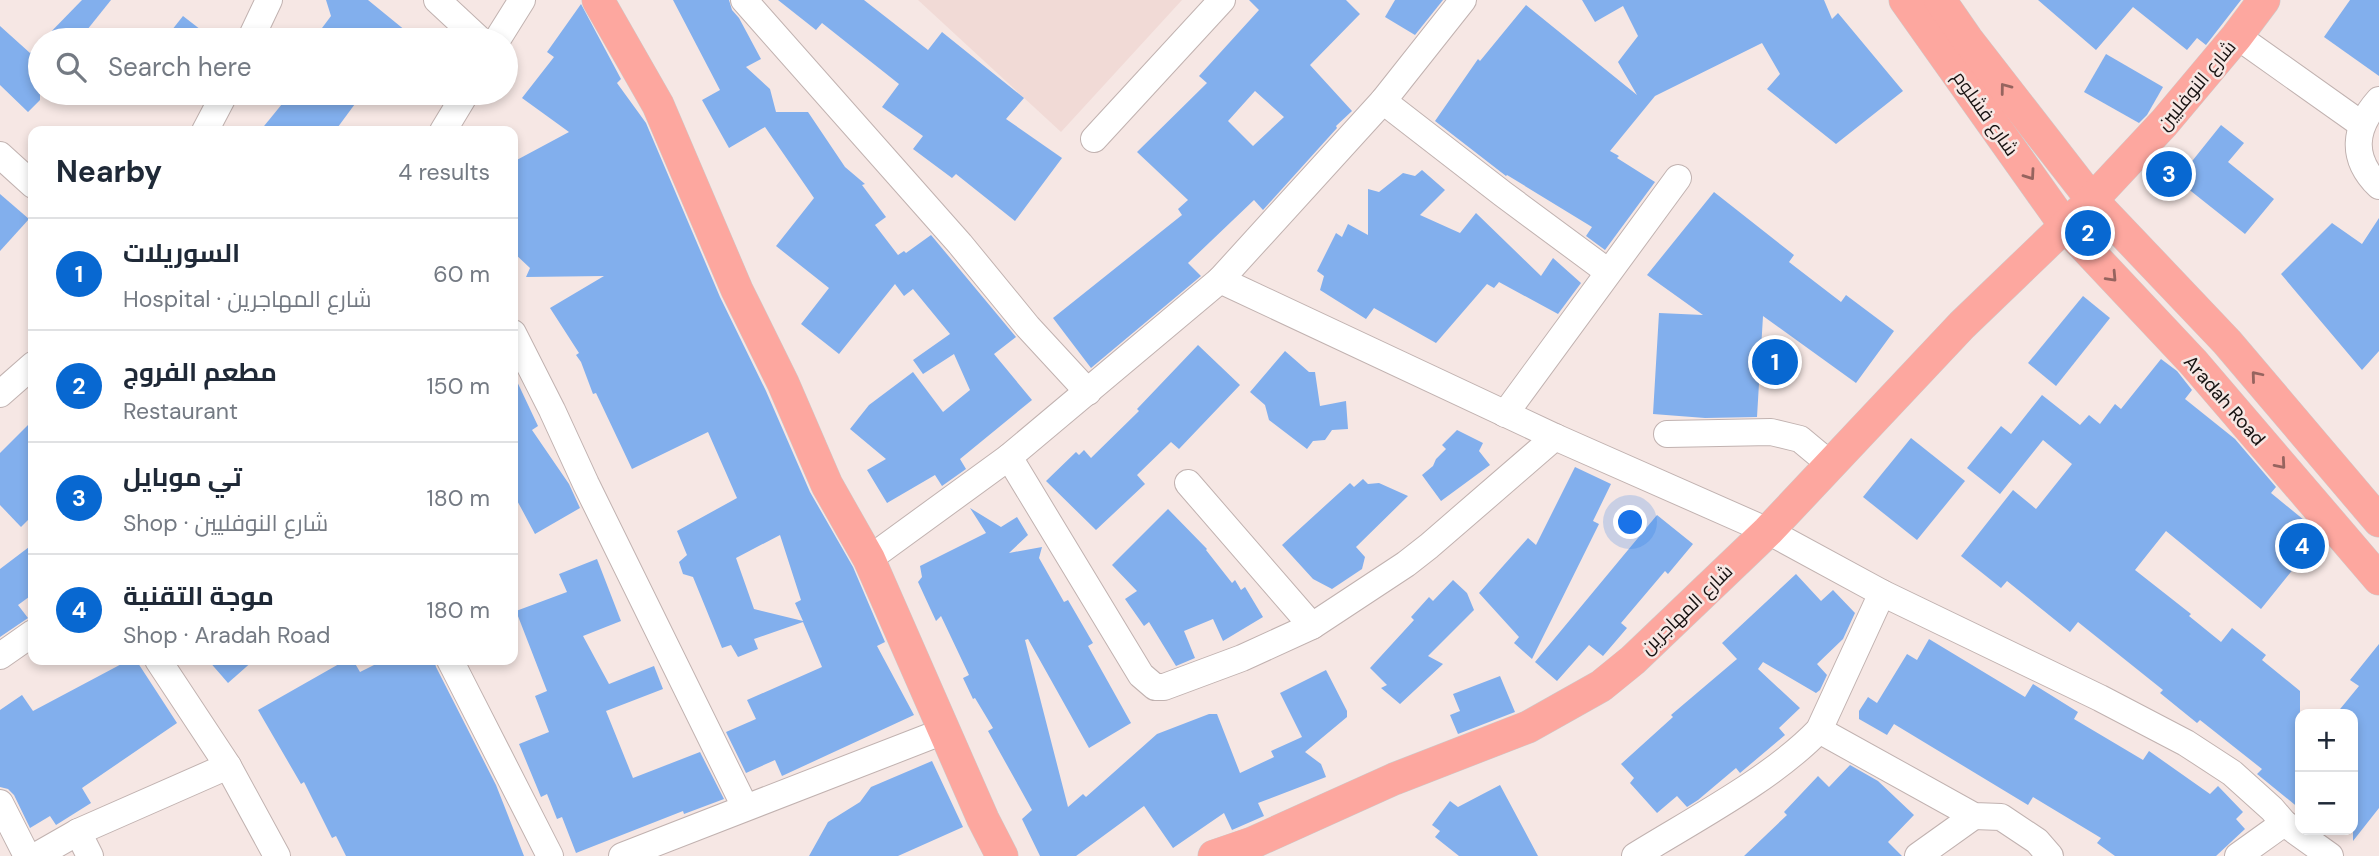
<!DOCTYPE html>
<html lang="en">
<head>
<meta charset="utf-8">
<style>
  :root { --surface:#fff; --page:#f2f2f3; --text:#1f2937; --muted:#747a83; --line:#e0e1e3; --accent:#0868d1 }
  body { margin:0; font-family:"DM Sans",Cairo,sans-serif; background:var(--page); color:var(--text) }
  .controls { position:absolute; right:21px; bottom:21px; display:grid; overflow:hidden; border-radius:14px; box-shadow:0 4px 10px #0003 }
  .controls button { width:63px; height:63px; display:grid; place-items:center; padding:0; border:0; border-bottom:2px solid var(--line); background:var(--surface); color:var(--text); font:35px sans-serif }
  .you { position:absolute; left:1631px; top:523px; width:24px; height:24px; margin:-18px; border:5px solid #fff; border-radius:50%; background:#1a73e8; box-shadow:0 0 0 10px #1a73e833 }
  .badge { display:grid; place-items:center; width:46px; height:46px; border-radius:50%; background:var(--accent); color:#fff; font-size:23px; font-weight:700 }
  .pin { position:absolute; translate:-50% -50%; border:4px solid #fff; box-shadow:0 2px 7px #0006 }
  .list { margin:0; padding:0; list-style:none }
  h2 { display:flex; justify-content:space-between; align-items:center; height:91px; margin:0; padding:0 28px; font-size:30px }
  h2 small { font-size:23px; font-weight:400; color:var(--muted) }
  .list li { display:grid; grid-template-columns:46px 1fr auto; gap:21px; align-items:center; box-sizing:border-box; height:112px; padding:0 28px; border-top:2px solid var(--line) }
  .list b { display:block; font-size:26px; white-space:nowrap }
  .list p { margin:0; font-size:23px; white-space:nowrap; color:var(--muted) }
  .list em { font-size:23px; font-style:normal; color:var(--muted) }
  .icon { flex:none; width:38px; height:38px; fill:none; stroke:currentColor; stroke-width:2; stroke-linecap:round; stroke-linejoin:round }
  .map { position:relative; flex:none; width:2379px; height:856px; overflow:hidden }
  .search { position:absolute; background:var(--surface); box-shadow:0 4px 10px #0003; left:28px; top:28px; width:490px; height:77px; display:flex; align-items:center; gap:18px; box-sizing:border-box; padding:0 24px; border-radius:38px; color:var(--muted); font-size:26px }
  .panel { position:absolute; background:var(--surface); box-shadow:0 4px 10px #0003; left:28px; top:126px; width:490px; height:539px; border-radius:14px }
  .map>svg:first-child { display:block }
</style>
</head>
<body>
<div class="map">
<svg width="2379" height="856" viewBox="0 0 2379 856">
  <rect width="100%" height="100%" fill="#f6e7e4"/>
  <path fill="#f1dad6" d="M918,0H1182L1061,132Z"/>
  <g fill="#82afed" fill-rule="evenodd">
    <path d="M82,0H111L79,40H43Z"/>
    <path d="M326,0H368L417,40H313L331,16Z"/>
    <path d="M673,0H729L732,10L739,18L761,59L746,67L770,89L776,112H808L845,167L865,184L862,185L886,217L875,225L898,255L904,251L906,253L931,235L1016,337L994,354L1032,400L960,459L966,469L942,486L935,475L887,503L867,470L886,459L850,429L869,405L913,372L943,412L970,390L954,354L923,374L913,360L950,334L913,289L904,296L895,284L839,354L801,324L829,288L776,246L814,198L765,127L729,148L702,100L720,90Z"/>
    <path d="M778,0H864L928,50L942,32L1024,98L1006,119L1062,158L1015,221L956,174L952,178L913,149L923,136L882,107L899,84L822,23L816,30Z"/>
    <path d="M1249,0H1346L1360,14L1310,65L1352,111L1336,126L1337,128L1263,210L1254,200L1188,263L1201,276L1091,368L1053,318L1182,215L1178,209L1188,200L1137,152L1207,83L1199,76L1259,10ZM1255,91L1284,117L1253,146L1228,121Z"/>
    <path d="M1395,0H1443L1415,35L1385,17Z"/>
    <path d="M1582,0H1824L1832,19L1838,13L1903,91L1836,144L1767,89L1780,74L1762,43L1655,96L1610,151L1619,156L1617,158L1655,182L1605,250L1586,236L1592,227L1507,175L1506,176L1435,121L1478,59L1480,61L1526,5L1637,95L1618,62L1638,36L1623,6L1595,22Z"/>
    <path d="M2038,0H2241L2206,45L2197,38L2187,50L2133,7L2096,50Z"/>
    <path d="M2350,0H2379V76L2324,37Z"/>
    <path d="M581,4L621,79L617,83L646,123L720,297L766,391L810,492L853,567L885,642L877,646L914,715L782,776L775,760L746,773L726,732L756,719L747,700L822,667L803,622L754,639L758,649L738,657L731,645L722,648L693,577L683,574L679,562L687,555L677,531L737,498L708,432L632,469L596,393L593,394L581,362L576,355L579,353L550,308L604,276L526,277L530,268L513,252V162L569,132L522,98L554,57L547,52ZM780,535L801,600L795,603L803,621L754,609L736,558Z"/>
    <path d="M183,16L214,40H164Z"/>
    <path d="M0,26L30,53L40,43V100L28,112L0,85Z"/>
    <path d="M2106,54L2163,87L2147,115L2139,123L2084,92Z"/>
    <path d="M291,93H363L335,131H260Z"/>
    <path d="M2221,125L2244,143L2228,162L2274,199L2245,234L2177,180Z"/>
    <path d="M1422,170L1445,190L1420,215L1460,233L1476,213L1541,276L1553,258L1581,283L1558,314L1499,282L1494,288L1487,284L1436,343L1374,308L1366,319L1320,290L1324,276L1317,271L1336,233L1342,237L1348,224L1368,235V189L1379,192L1403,173L1415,176Z"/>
    <path d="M1714,192L1794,255L1789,262L1841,302L1846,295L1894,331L1856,383L1763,316L1757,417L1705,418L1653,414L1659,313L1703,315L1647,275Z"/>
    <path d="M0,194L29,219L0,251Z"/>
    <path d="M2379,218V351L2362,370L2281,274L2332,223L2362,244Z"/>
    <path d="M2083,296L2110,318L2056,386L2028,363Z"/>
    <path d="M1198,345L1240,385L1179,449L1171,442L1137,475L1145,484L1096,530L1046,481L1076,452L1079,455L1084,450L1091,458L1139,411L1137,409Z"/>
    <path d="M1285,351L1309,372H1315L1320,406L1346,401L1348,429L1332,430L1325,440L1313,441L1307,449L1269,420L1265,405L1250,392Z"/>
    <path d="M2161,359L2177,371L2192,390L2185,399L2235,439L2276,487L2271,493L2304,520L2319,537L2261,609L2166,531L2135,570L2191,614L2189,616L2221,642L2232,628L2266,655L2262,660L2300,691V809L2257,774L2262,769L2200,720L2197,723L2160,693L2163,690L2078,622L2070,632L2007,581L2001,588L1961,556L2013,490L2036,509L2072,464L2043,440L2000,494L1967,468L2001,426L2011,434L2042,395L2080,425L2089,415L2100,424L2115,404L2121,409Z"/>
    <path d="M513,373L538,426L532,430L569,484L580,508L535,534L513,493Z"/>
    <path d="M33,420V515L21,527L0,505V453Z"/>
    <path d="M1457,430L1483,443L1479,451L1490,465L1441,501L1422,475L1433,466L1436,459L1446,449L1442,445Z"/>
    <path d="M1911,438L1965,481L1917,540L1863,497Z"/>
    <path d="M1575,467L1611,484L1593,521L1599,524L1532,659L1514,643L1519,637L1479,593L1528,538L1536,545Z"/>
    <path d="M1363,479L1368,484L1379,483L1408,496L1356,547L1365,557L1362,569L1332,589L1313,579L1282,545L1350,483L1354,487Z"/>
    <path d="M970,508L1001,527L1017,517L1028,535L1009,553L1042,547L1039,558L1064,602L1068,600L1093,643L1088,646L1131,723L1089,748L1028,639L1025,640L1068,807L1083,794L1086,797L1157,734L1209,714H1217L1240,773L1274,757L1271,751L1302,737L1280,693L1326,670L1347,711V717L1305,752L1321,764L1326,777L1258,803L1264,816L1232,830L1224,813L1173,848L1144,806L1076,856H1040L1022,819L1032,810L988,731L993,728L975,698L973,699L963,678L969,675L941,616L936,621L918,582L922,577L920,566L986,533Z"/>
    <path d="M1168,509L1207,549L1206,550L1232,583L1235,580L1241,590L1245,587L1263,617L1223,641L1213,619L1184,631L1195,658L1176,666L1149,622L1144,626L1125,599L1137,591L1112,565Z"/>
    <path d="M1657,515L1693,544L1668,574L1665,571L1621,623L1627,628L1603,656L1589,645L1557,681L1535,662Z"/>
    <path d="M33,544V594L18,605L28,618L0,637V569Z"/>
    <path d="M597,559L621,621L583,636L609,684L654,666L663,689L606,711L633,778L700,752L724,799L684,814L683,811L576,853L562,817L557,819L547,794L541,797L519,744L549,732L535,696L547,691L516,611L567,592L559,574Z"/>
    <path d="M1796,574L1821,601L1833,590L1855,613L1843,639L1817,664L1827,675L1820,690L1816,693L1763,662L1758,669L1800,708L1779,728L1785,735L1740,773L1736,768L1698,800L1687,807L1677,796L1657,813L1630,783L1634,778L1621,764L1673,717L1671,715L1737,659L1722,643Z"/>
    <path d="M1453,580L1467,593L1474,610L1428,656L1443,664L1400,704L1381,688L1387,685L1370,668L1414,620L1411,617L1429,597L1433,601Z"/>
    <path d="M1929,639L2025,697L2033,684L2078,712L2074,719L2143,760L2149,751L2210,794L2218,786L2243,812L2236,819L2245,829L2216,856H2115L2097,843L2101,838L2033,797L2028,805L1894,724L1887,735L1859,719V711L1868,697L1877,703L1907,654L1917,660Z"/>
    <path d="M2379,644V808L2353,841V714H2336L2359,686L2350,680Z"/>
    <path d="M129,660H136L177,723L82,788L91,803L56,825L50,816L30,828L14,795L8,789L0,787V710L22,695L33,711Z"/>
    <path d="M208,660H254L228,683Z"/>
    <path d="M346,660H353L360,672L384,660H434L436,667L496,785L524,856H346L336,836L332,838L304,782L301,784L258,710Z"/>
    <path d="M1500,676L1515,712L1458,734L1450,715L1460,711L1453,694Z"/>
    <path d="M932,761L963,827L898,856H809L828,822L860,802L871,787Z"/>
    <path d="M1850,765L1878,781L1914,815L1888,842L1902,856H1744L1787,815L1784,812L1818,776L1829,787Z"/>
    <path d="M1500,785L1538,856H1459L1435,837L1440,831L1432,825L1450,801L1458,807Z"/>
  </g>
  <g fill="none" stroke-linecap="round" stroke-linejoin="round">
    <defs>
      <g id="minor">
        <path d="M437,0L480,40"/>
        <path d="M744,0L960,244L1028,327L1088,392"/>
        <path d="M2237,36L2361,124"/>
        <path d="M250,40L269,0"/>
        <path d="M497,40L522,0"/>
        <path d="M2379,100C2354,128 2350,158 2379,186"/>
        <path d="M1383,101L1503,194L1607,271"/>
        <path d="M205,131L225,93"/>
        <path d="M443,131L466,93"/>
        <path d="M1094,139L1222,0"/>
        <path d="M0,155L33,185"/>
        <path d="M1220,280L1555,437L1768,531L1882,593L2100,698L2186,743L2232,773L2272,809L2284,823L2330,856"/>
        <path d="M513,333L552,410L586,484L745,807"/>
        <path d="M0,394L33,365"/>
        <path d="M1505,414L1678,178"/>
        <path d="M1667,434L1771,432L1800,439L1830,464"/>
        <path d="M1009,457L1141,675L1155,687H1164L1242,658L1312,626L1406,564L1429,546L1555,437"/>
        <path d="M1188,483L1312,626"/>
        <path d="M869,559L1009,457L1220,280L1383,101L1463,0"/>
        <path d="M0,656L33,633"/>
        <path d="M158,660L228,766L277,856"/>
        <path d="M450,660L550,856"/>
        <path d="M1819,730L1974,816L2001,817L2037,841L2050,856"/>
        <path d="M0,803L27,856"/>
        <path d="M78,832L90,856"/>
        <path d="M36,856L78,832L228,766"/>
        <path d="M622,856L944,731"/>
        <path d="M1635,856C1693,820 1772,779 1819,730L1882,593"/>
        <path d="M1918,856L1974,816"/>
        <path d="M2238,856L2284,823"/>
      </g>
      <g id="major">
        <path d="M598,0L658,105L737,290L783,383L827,485L869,559L983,819L1002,856"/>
        <path d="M1905,0L2066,227L2193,362L2379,579"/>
        <path d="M1940,0L1967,39L2092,200L2227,342L2379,521"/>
        <path d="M1214,856L1252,843L1394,779L1528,727L1601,686L1633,660L1768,531L1962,325L2092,200L2164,123L2237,36L2264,0"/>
      </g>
    </defs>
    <use href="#minor" stroke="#c1b2b0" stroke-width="28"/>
    <use href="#major" stroke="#cccbcb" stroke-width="33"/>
    <use href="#minor" stroke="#fff" stroke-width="26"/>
    <use href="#major" stroke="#fda79f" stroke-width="32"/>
  </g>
  <defs><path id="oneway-chevron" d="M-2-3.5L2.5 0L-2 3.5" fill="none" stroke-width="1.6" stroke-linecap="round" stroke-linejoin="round" transform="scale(1.75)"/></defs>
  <g stroke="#96645f">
    <use href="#oneway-chevron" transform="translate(2005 88) rotate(-127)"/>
    <use href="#oneway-chevron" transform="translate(2030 175) rotate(55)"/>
    <use href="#oneway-chevron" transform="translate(2112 277) rotate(47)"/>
    <use href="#oneway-chevron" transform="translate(2256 376) rotate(-130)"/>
    <use href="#oneway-chevron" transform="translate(2281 464) rotate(49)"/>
  </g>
  <g text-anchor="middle" stroke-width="5" stroke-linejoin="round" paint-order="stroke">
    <g font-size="19" fill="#171211" stroke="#f6e7e4">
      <text transform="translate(2196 85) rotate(-50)" y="7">شارع النوفليين</text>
      <text transform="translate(1986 113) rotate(55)" y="7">شارع فشلوم</text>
      <text transform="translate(2225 400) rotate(49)" y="7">Aradah Road</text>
      <text transform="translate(1686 609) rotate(-44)" y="7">شارع المهاجرين</text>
    </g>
  </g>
</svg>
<div class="controls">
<button>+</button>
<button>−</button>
</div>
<div class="you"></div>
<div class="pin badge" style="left:1775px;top:362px">1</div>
<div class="pin badge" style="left:2088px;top:233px">2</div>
<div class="pin badge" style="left:2169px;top:174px">3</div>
<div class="pin badge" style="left:2302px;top:546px">4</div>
<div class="search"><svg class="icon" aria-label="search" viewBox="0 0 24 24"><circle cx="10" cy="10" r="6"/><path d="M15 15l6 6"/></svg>Search here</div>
<section class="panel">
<h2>Nearby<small>4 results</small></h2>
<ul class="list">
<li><span class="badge">1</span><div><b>السوريلات</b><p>Hospital · شارع المهاجرين</p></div><em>60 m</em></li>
<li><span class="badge">2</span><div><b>مطعم الفروج</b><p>Restaurant</p></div><em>150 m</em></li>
<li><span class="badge">3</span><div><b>تي موبايل</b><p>Shop · شارع النوفليين</p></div><em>180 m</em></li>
<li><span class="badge">4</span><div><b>موجة التقنية</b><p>Shop · Aradah Road</p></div><em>180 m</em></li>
</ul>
</section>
</div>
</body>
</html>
